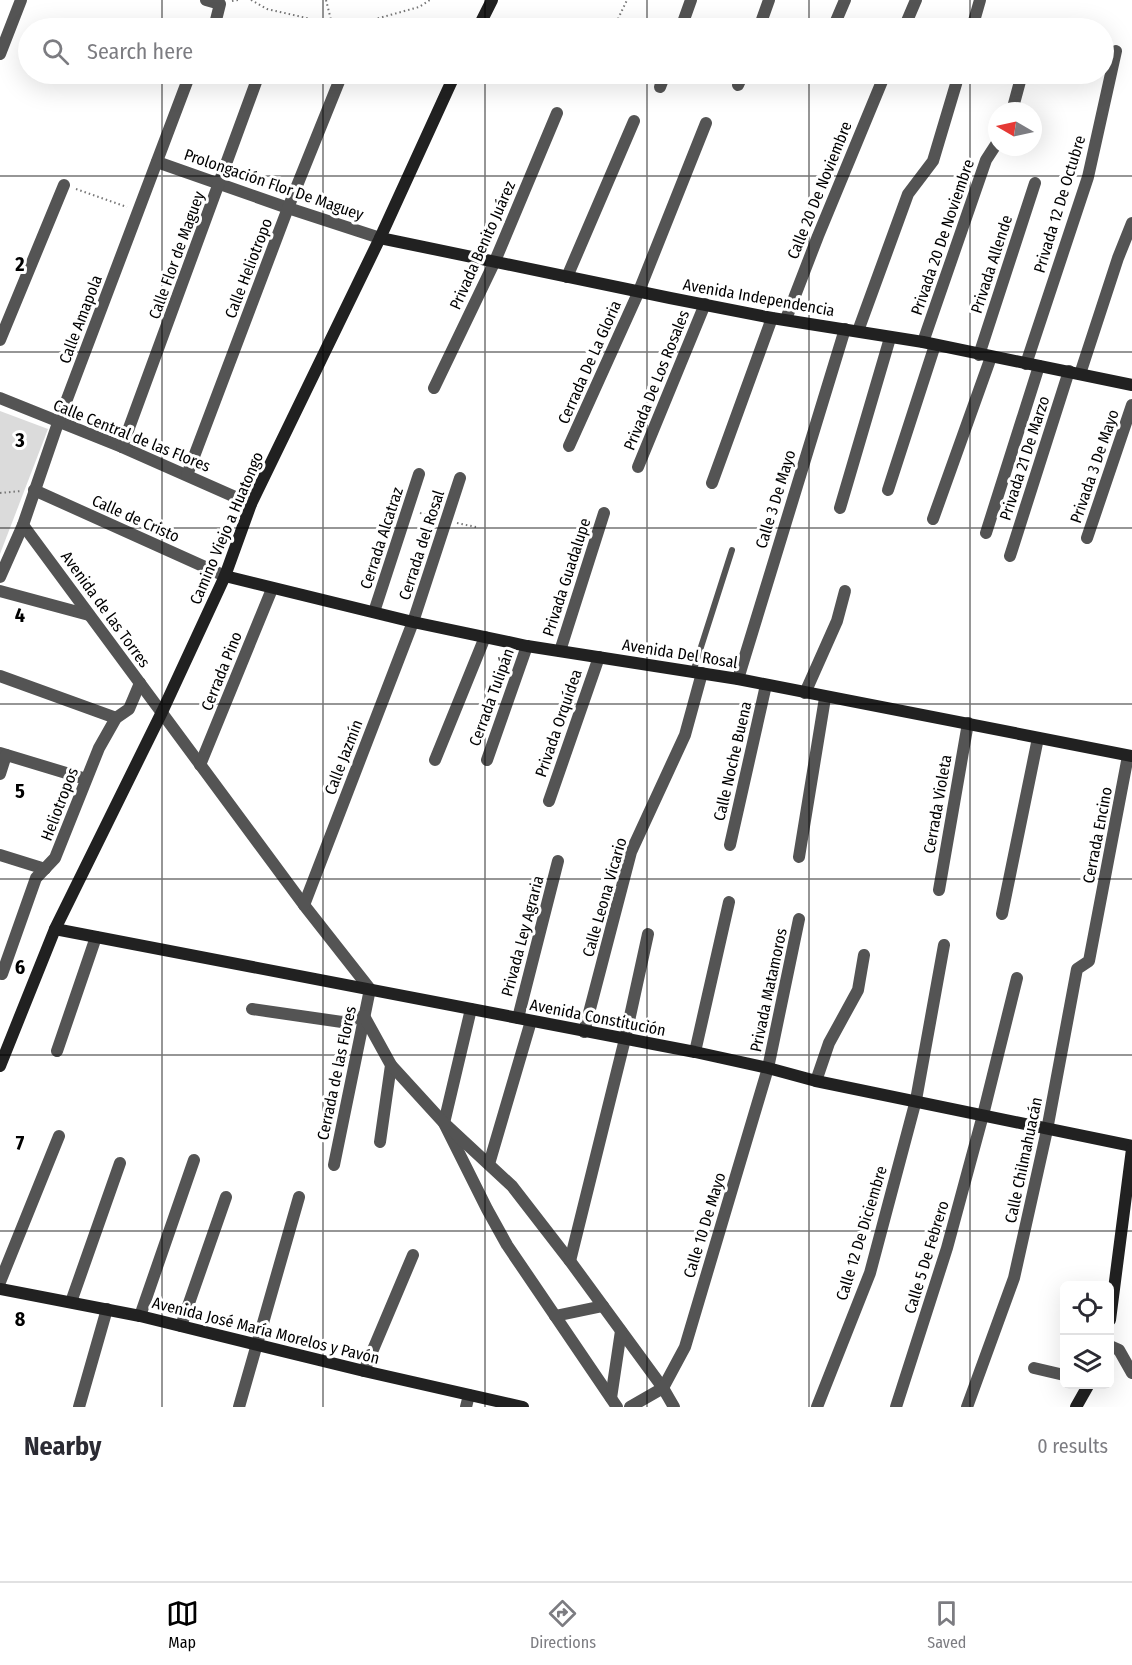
<!DOCTYPE html>
<html lang="en">
<head>
<meta charset="utf-8">
<style>
  :root { --surface:#fff; --page:#f2f2f3; --text:#2b2b33; --muted:#7c7c81; --line:#e1e1e2; --accent:#000 }
  body { margin:0; font-family:"Fira Sans Condensed",sans-serif; background:var(--page); color:var(--text) }
  .controls { position:absolute; right:18px; bottom:18px; display:grid; overflow:hidden; border-radius:9px; box-shadow:0 6px 24px #0002 }
  .controls button { width:54px; height:54px; display:grid; place-items:center; padding:0; border:0; border-bottom:2px solid var(--line); background:var(--surface); color:var(--text); font:30px sans-serif }
  .compass { position:absolute; left:988px; top:102px; width:54px; height:54px; border-radius:50%; background:var(--surface); box-shadow:0 6px 24px #0002; rotate:279deg }
  .list { margin:0; padding:0; list-style:none }
  h2 { display:flex; justify-content:space-between; align-items:center; height:78px; margin:0; padding:0 24px; font-size:26px }
  h2 small { font-size:20px; font-weight:400; color:var(--muted) }
  .icon { flex:none; width:33px; height:33px; fill:none; stroke:currentColor; stroke-width:2; stroke-linecap:round; stroke-linejoin:round }
  .map { position:relative; flex:none; width:1132px; height:1407px; overflow:hidden }
  .search { position:absolute; background:var(--surface); box-shadow:0 6px 24px #0002; left:18px; right:18px; top:18px; height:66px; display:flex; align-items:center; gap:15px; box-sizing:border-box; padding:0 21px; border-radius:33px; color:var(--muted); font-size:22px }
  .sheet { height:174px; background:var(--surface) }
  nav { display:flex; justify-content:space-around; align-items:center; box-sizing:border-box; height:84px; border-top:2px solid var(--line); background:var(--surface); font-size:16px; color:var(--muted) }
  nav a { display:grid; justify-items:center; gap:3px }
  nav .on { color:var(--accent) }
  .map>svg:first-child { display:block }
</style>
</head>
<body>
<div class="map">
<svg width="1132" height="1407" viewBox="0 0 1132 1407">
  <rect width="100%" height="100%" fill="#fff"/>
  <path fill="#dbdbdb" d="M0,411L48,429L0,554Z"/>
  <g fill="none" stroke-linecap="round" stroke-linejoin="round">
    <g stroke="#767676" stroke-width="2" stroke-dasharray="1.5 3" stroke-linecap="butt">
      <path d="M251,0L267,9L320,21L331,28"/>
      <path d="M326,0L333,28"/>
      <path d="M232,1L238,0"/>
      <path d="M616,23L627,0"/>
      <path d="M343,28L419,7L430,0"/>
      <path d="M76,189L127,207"/>
      <path d="M0,493L21,491"/>
      <path d="M420,513L435,517"/>
      <path d="M457,523L476,527"/>
    </g>
    <path stroke="#545454" stroke-width="6" d="M693,672L732,550"/>
    <g stroke="#545454" stroke-width="12">
      <path d="M206,0L220,4L214,28"/>
      <path d="M681,28L691,0"/>
      <path d="M759,28L769,0"/>
      <path d="M833,28L845,0"/>
      <path d="M904,28L916,0"/>
      <path d="M972,28L980,0"/>
      <path d="M0,54L21,0"/>
      <path d="M738,85L743,74"/>
      <path d="M660,87L665,74"/>
      <path d="M1012,111L1022,74"/>
      <path d="M157,162L288,208L380,238"/>
      <path d="M567,277L634,121"/>
      <path d="M786,319L818,236L885,74"/>
      <path d="M858,331L908,194L933,161L959,74"/>
      <path d="M0,340L64,185"/>
      <path d="M923,342L986,160L997,143"/>
      <path d="M979,355L1035,183"/>
      <path d="M1026,364L1088,177L1116,51"/>
      <path d="M1080,374L1118,258L1132,223"/>
      <path d="M434,388L495,261L557,113"/>
      <path d="M0,398L122,447L251,504"/>
      <path d="M569,446L639,291L706,123"/>
      <path d="M122,447L259,74"/>
      <path d="M638,467L705,304"/>
      <path d="M187,475L288,208L342,74"/>
      <path d="M712,483L772,318"/>
      <path d="M34,490L225,576"/>
      <path d="M888,490L935,345"/>
      <path d="M840,508L890,338"/>
      <path d="M933,519L991,357"/>
      <path d="M23,525L304,905L370,989L334,1165"/>
      <path d="M986,533L1039,366"/>
      <path d="M1087,538L1132,405"/>
      <path d="M1010,556L1069,371"/>
      <path d="M0,577L23,525L58,423L190,74"/>
      <path d="M0,591L89,615"/>
      <path d="M374,612L419,474"/>
      <path d="M560,651L604,513"/>
      <path d="M0,676L116,718"/>
      <path d="M738,679L845,329"/>
      <path d="M805,693L837,621L845,591"/>
      <path d="M0,753L86,779"/>
      <path d="M435,760L485,637"/>
      <path d="M487,760L527,646"/>
      <path d="M200,765L272,589"/>
      <path d="M0,774L6,755"/>
      <path d="M549,801L599,657"/>
      <path d="M730,845L766,685"/>
      <path d="M0,855L45,869"/>
      <path d="M799,857L825,698"/>
      <path d="M939,890L968,723"/>
      <path d="M304,905L413,622L460,478"/>
      <path d="M1002,914L1038,738"/>
      <path d="M2,974L36,878L55,858L99,748L116,718L129,709L140,683"/>
      <path d="M252,1009L342,1022L364,1016L391,1065L380,1142"/>
      <path d="M471,1009L444,1123L487,1209L507,1245L617,1407"/>
      <path d="M518,1018L558,861"/>
      <path d="M584,1032L631,852L685,735L702,673"/>
      <path d="M57,1051L96,937"/>
      <path d="M695,1052L729,902"/>
      <path d="M391,1065L444,1123L512,1186L570,1261L663,1388L674,1407"/>
      <path d="M816,1081L829,1043L858,990L864,955"/>
      <path d="M489,1164L531,1021"/>
      <path d="M570,1261L625,1039L648,934"/>
      <path d="M0,1282L59,1136"/>
      <path d="M71,1302L120,1163"/>
      <path d="M140,1316L194,1160"/>
      <path d="M555,1316L603,1306"/>
      <path d="M181,1326L226,1197"/>
      <path d="M1110,1346L1119,1350L1132,1373"/>
      <path d="M1034,1368L1064,1375"/>
      <path d="M364,1371L413,1255"/>
      <path d="M611,1398L621,1331"/>
      <path d="M79,1407L107,1309"/>
      <path d="M239,1407L299,1197"/>
      <path d="M466,1407L469,1395"/>
      <path d="M630,1407L663,1388L685,1347L768,1068L799,919"/>
      <path d="M817,1407L870,1273L916,1100L944,945"/>
      <path d="M896,1407L947,1248L983,1115L1017,978"/>
      <path d="M967,1407L1014,1278L1047,1130L1077,969L1089,961L1128,756"/>
    </g>
    <g stroke="#212121" stroke-width="12">
      <path d="M478,28L492,0"/>
      <path d="M380,238L670,298L772,318L923,342L1132,385"/>
      <path d="M225,576L413,622L527,646L738,679L1132,756"/>
      <path d="M55,929L695,1052L768,1068L816,1081L1132,1146"/>
      <path d="M0,1066L55,929L162,712L225,576L251,504L380,238L455,74"/>
      <path d="M0,1289L140,1316L364,1371L523,1407"/>
      <path d="M1110,1320L1132,1149"/>
      <path d="M1076,1407L1089,1384"/>
    </g>
  </g>
  <path fill="none" stroke="#000" stroke-width="1.5" stroke-opacity="0.55" d="M162,0V28M323,0V28M485,0V28M647,0V28M809,0V28M970,0V28M162,74V1407M323,74V1407M485,74V1407M647,74V1407M809,74V1407M970,74V1407M0,176H1132M0,352H1132M0,528H1132M0,704H1132M0,879H1132M0,1055H1132M0,1231H1132"/>
  <g text-anchor="middle" stroke-width="6" stroke-linejoin="round" paint-order="stroke">
    <g font-size="16" fill="#000" stroke="#fff">
      <text transform="translate(274 184) rotate(19)" y="6">Prolongación Flor De Maguey</text>
      <text transform="translate(819 190) rotate(-68)" y="6">Calle 20 De Noviembre</text>
      <text transform="translate(1059 204) rotate(-73)" y="6">Privada 12 De Octubre</text>
      <text transform="translate(942 237) rotate(-71)" y="6">Privada 20 De Noviembre</text>
      <text transform="translate(482 245) rotate(-66)" y="6">Privada Benito Juárez</text>
      <text transform="translate(176 255) rotate(-70)" y="6">Calle Flor de Maguey</text>
      <text transform="translate(991 264) rotate(-72)" y="6">Privada Allende</text>
      <text transform="translate(248 268) rotate(-69)" y="6">Calle Heliotropo</text>
      <text transform="translate(759 297) rotate(10)" y="6">Avenida Independencia</text>
      <text transform="translate(80 319) rotate(-69)" y="6">Calle Amapola</text>
      <text transform="translate(589 362) rotate(-66)" y="6">Cerrada De La Gloria</text>
      <text transform="translate(656 380) rotate(-68)" y="6">Privada De Los Rosales</text>
      <text transform="translate(132 435) rotate(22)" y="6">Calle Central de las Flores</text>
      <text transform="translate(1024 458) rotate(-72)" y="6">Privada 21 De Marzo</text>
      <text transform="translate(1094 466) rotate(-71)" y="6">Privada 3 De Mayo</text>
      <text transform="translate(775 499) rotate(-73)" y="6">Calle 3 De Mayo</text>
      <text transform="translate(136 518) rotate(24)" y="6">Calle de Cristo</text>
      <text transform="translate(226 528) rotate(-67)" y="6">Camino Viejo a Huatongo</text>
      <text transform="translate(381 538) rotate(-72)" y="6">Cerrada Alcatraz</text>
      <text transform="translate(421 545) rotate(-72)" y="6">Cerrada del Rosal</text>
      <text transform="translate(566 577) rotate(-72)" y="6">Privada Guadalupe</text>
      <text transform="translate(106 609) rotate(54)" y="6">Avenida de las Torres</text>
      <text transform="translate(680 653) rotate(9)" y="6">Avenida Del Rosal</text>
      <text transform="translate(221 671) rotate(-68)" y="6">Cerrada Pino</text>
      <text transform="translate(491 697) rotate(-70)" y="6">Cerrada Tulipán</text>
      <text transform="translate(558 723) rotate(-71)" y="6">Privada Orquídea</text>
      <text transform="translate(343 757) rotate(-69)" y="6">Calle Jazmín</text>
      <text transform="translate(732 761) rotate(-77)" y="6">Calle Noche Buena</text>
      <text transform="translate(59 804) rotate(-69)" y="6">Heliotropos</text>
      <text transform="translate(937 804) rotate(-80)" y="6">Cerrada Violeta</text>
      <text transform="translate(1097 835) rotate(-79)" y="6">Cerrada Encino</text>
      <text transform="translate(604 897) rotate(-74)" y="6">Calle Leona Vicario</text>
      <text transform="translate(522 936) rotate(-75)" y="6">Privada Ley Agraria</text>
      <text transform="translate(768 990) rotate(-78)" y="6">Privada Matamoros</text>
      <text transform="translate(598 1017) rotate(11)" y="6">Avenida Constitución</text>
      <text transform="translate(336 1073) rotate(-78)" y="6">Cerrada de las Flores</text>
      <text transform="translate(1023 1160) rotate(-78)" y="6">Calle Chilmahuacán</text>
      <text transform="translate(704 1225) rotate(-73)" y="6">Calle 10 De Mayo</text>
      <text transform="translate(861 1233) rotate(-73)" y="6">Calle 12 De Diciembre</text>
      <text transform="translate(926 1257) rotate(-73)" y="6">Calle 5 De Febrero</text>
      <text transform="translate(266 1330) rotate(14)" y="6">Avenida José María Morelos y Pavón</text>
    </g>
  </g>
  <g font-size="20" text-anchor="middle" font-weight="bold" fill="#000" stroke="#fff" stroke-width="6" stroke-linejoin="round" paint-order="stroke">
    <text x="20" y="271">2</text>
    <text x="20" y="447">3</text>
    <text x="20" y="622">4</text>
    <text x="20" y="798">5</text>
    <text x="20" y="974">6</text>
    <text x="20" y="1150">7</text>
    <text x="20" y="1326">8</text>
  </g>
</svg>
<div class="controls">
<button><svg class="icon" aria-label="locate" viewBox="0 0 24 24"><circle cx="12" cy="12" r="6"/><path d="M12 2v4M12 18v4M2 12h4M18 12h4"/></svg></button>
<button><svg class="icon" aria-label="layers" viewBox="0 0 24 24"><path d="M12 4l9 5-9 5-9-5zM3 14l9 5 9-5"/></svg></button>
</div>
<svg class="compass" viewBox="-18 -18 36 36"><path d="M0-13l5 13h-10z" fill="#e53935"/><path d="M0 13l5-13h-10z" fill="#7c7c81"/></svg>
<div class="search"><svg class="icon" aria-label="search" viewBox="0 0 24 24"><circle cx="10" cy="10" r="6"/><path d="M15 15l6 6"/></svg>Search here</div>
</div>
<section class="sheet">
<h2>Nearby<small>0 results</small></h2>
<ul class="list">
</ul>
</section>
<nav>
<a class="on"><svg class="icon" aria-label="map" viewBox="0 0 24 24"><path d="M3 6l6-2 6 2 6-2v14l-6 2-6-2-6 2zM9 4v14M15 6v14"/></svg>Map</a>
<a><svg class="icon" aria-label="directions" viewBox="0 0 24 24"><path d="M12 3l9 9-9 9-9-9zM9 14v-3h6M13 9l2 2-2 2"/></svg>Directions</a>
<a><svg class="icon" aria-label="saved" viewBox="0 0 24 24"><path d="M7 4h10v16l-5-4-5 4z"/></svg>Saved</a>
</nav>
</body>
</html>
